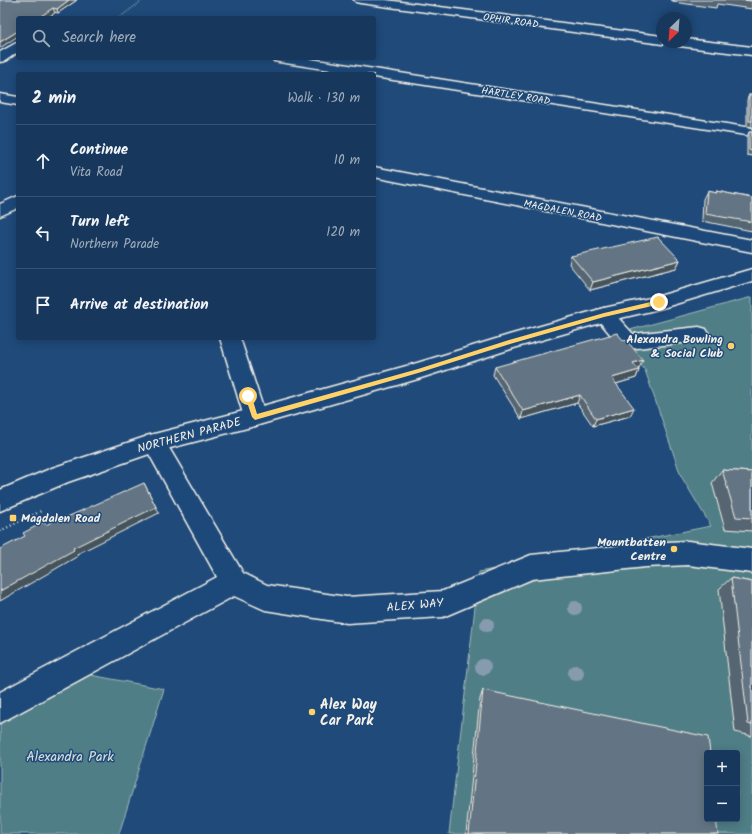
<!DOCTYPE html>
<html lang="en">
<head>
<meta charset="utf-8">
<style>
  :root { --surface:#17385c; --page:#244365; --text:#f1f3f6; --muted:#9eacbb; --line:#365272 }
  body { margin:0; font-family:Kalam,sans-serif; background:var(--page); color:var(--text) }
  .controls { position:absolute; right:12px; bottom:12px; display:grid; overflow:hidden; border-radius:4px; box-shadow:0 2px 10px #0003 }
  .controls button { width:36px; height:36px; display:grid; place-items:center; padding:0; border:0; border-bottom:1px solid var(--line); background:var(--surface); color:var(--text); font:20px sans-serif }
  .compass { position:absolute; left:656px; top:12px; width:36px; height:36px; border-radius:50%; background:var(--surface); box-shadow:0 2px 10px #0003; rotate:205deg }
  .stop { position:absolute; width:12px; height:12px; margin:-9px; border:3px solid #ffd166; border-radius:50%; background:#fff }
  .stop.end { background:#ffd166; border-color:#fff; box-shadow:0 1px 4px #0008 }
  .list { margin:0; padding:0; list-style:none }
  h2 { display:flex; justify-content:space-between; align-items:center; height:52px; margin:0; padding:0 16px; font-size:17px }
  h2 small { font-size:13px; font-weight:400; color:var(--muted) }
  .list li { display:grid; grid-template-columns:26px 1fr auto; gap:12px; align-items:center; box-sizing:border-box; height:72px; padding:0 16px; border-top:1px solid var(--line) }
  .list b { display:block; font-size:15px; white-space:nowrap }
  .list p { margin:0; font-size:13px; white-space:nowrap; color:var(--muted) }
  .list em { font-size:13px; font-style:normal; color:var(--muted) }
  .icon { flex:none; width:22px; height:22px; fill:none; stroke:currentColor; stroke-width:2; stroke-linecap:round; stroke-linejoin:round }
  .map { position:relative; flex:none; width:752px; height:834px; overflow:hidden }
  .search { position:absolute; background:var(--surface); box-shadow:0 2px 10px #0003; left:16px; top:16px; width:360px; height:44px; display:flex; align-items:center; gap:10px; box-sizing:border-box; padding:0 14px; border-radius:4px; color:var(--muted); font-size:15px }
  .panel { position:absolute; background:var(--surface); box-shadow:0 2px 10px #0003; left:16px; top:72px; width:360px; height:268px; border-radius:4px }
  .map>svg:first-child { display:block }
</style>
</head>
<body>
<div class="map">
<svg width="752" height="834" viewBox="0 0 752 834">
  <rect width="100%" height="100%" fill="#1f4a7a"/>
  <filter id="ink" filterUnits="userSpaceOnUse"><feTurbulence type="fractalNoise" baseFrequency=".025" numOctaves="2"/><feDisplacementMap in="SourceGraphic" scale="8" xChannelSelector="R" yChannelSelector="G"/><feConvolveMatrix kernelMatrix="1 2 1 2 8 2 1 2 1" color-interpolation-filters="sRGB"/></filter>
  <g filter="url(#ink)">
    <g fill="#507e87" stroke="#a2b8b8" fill-rule="evenodd">
      <path d="M752,297V834H449L479,572L711,526L681,476L645,370L615,334ZM707,753H737V819H707Z"/>
      <path d="M75,672L164,689L119,834H0V715Z"/>
    </g>
    <g fill="none" stroke-linecap="round" stroke-linejoin="round">
      <defs>
        <g id="minor">
          <path d="M354,0H386L662,36V42H667L662,44L360,3L356,2Z"/>
          <path d="M686,39L752,47V55L679,46L675,45L673,42H686Z"/>
          <path d="M18,42V52L5,61L0,62V52Z"/>
          <path d="M273,58H304L752,128V136L374,77V74H356L279,62L274,61Z"/>
          <path d="M0,94L18,97V105L0,102Z"/>
          <path d="M374,167L752,240V252L374,177Z"/>
          <path d="M18,196V208L0,216V204Z"/>
          <path d="M604,308L611,310L633,334L699,327L706,329L709,334L706,339L699,341L628,349L621,347L594,315L597,310Z"/>
          <path d="M220,338H240L266,417L263,423L255,426L247,423L244,417Z"/>
          <path d="M154,434L162,436L243,573L267,585L347,597L443,591L531,555L646,543L688,541L752,549V573L688,565L646,567L532,579L443,617L347,623L265,610L234,596L0,723V692L217,577L143,443L146,436Z"/>
        </g>
        <path id="major" d="M752,269V281L659,309L604,322L514,348L418,379L255,426L155,452L68,482L0,511V490L52,468L154,434L255,408L417,363L509,335L604,308L659,296Z"/>
      </defs>
      <use href="#minor" stroke="#f4f1e8" stroke-width="3"/>
      <use href="#major" stroke="#f4f1e8" stroke-width="3"/>
      <path stroke="#f4f1e8" stroke-width="1.5" stroke-dasharray="0.5 2" stroke-linecap="butt" d="M119,18L143,0"/>
      <path stroke="#f4f1e8" stroke-width="2.5" stroke-dasharray="1 3" stroke-linecap="butt" d="M0,531L43,510"/>
      <use href="#minor" fill="#1f4a7a" fill-rule="evenodd"/>
      <use href="#major" fill="#1f4a7a" fill-rule="evenodd"/>
    </g>
    <g fill="#869cae">
      <circle cx="575" cy="608" r="7"/>
      <circle cx="487" cy="625" r="7"/>
      <circle cx="483" cy="667" r="8"/>
      <circle cx="576" cy="673" r="8"/>
    </g>
    <g fill="#556572" stroke="#f4f1e8">
      <path d="M0,0H77L58,13Z"/>
      <path d="M670,0H752V9L717,4L716,8L673,2L674,0Z"/>
      <path d="M749,95H752V127L747,126V100Z"/>
      <path d="M749,132H752V156L747,155V137Z"/>
      <path d="M707,191L715,193L716,191L752,198V231L702,221L703,199Z"/>
      <path d="M571,256L680,260L676,268L590,290L569,264Z"/>
      <path d="M495,367L639,368H638L639,370L636,378L616,384L630,416L593,426L577,403L521,419L493,375Z"/>
      <path d="M722,470L752,472V531L725,529L712,483Z"/>
      <path d="M731,578L752,582V736L735,732L719,589Z"/>
      <path d="M483,690L718,834H466L480,699Z"/>
    </g>
    <g fill="#45525c" stroke="#f4f1e8">
      <path d="M69,0H77L58,13L57,9Z"/>
      <path d="M53,8L55,13L46,18H38Z"/>
      <path d="M18,31V36L0,48V42Z"/>
      <path d="M680,260L676,268L590,290L593,282Z"/>
      <path d="M643,360L639,368L630,371L633,363Z"/>
      <path d="M639,370L636,378L609,386L612,378Z"/>
      <path d="M580,395L577,403L521,419L523,411Z"/>
      <path d="M634,408L630,416L593,426L596,419Z"/>
      <path d="M144,483L159,513L77,554L78,556L0,601V591L73,548Z"/>
    </g>
    <g fill="#637584" stroke="#f4f1e8">
      <path d="M0,0H69L57,9L53,8L38,18H18V31L0,42Z"/>
      <path d="M741,0H752V1Z"/>
      <rect x="749" y="95" width="3" height="26"/>
      <path d="M749,132H752V151L749,150Z"/>
      <path d="M707,191L716,193V191L752,198V222L705,214Z"/>
      <path d="M658,237L680,260L593,282L571,256Z"/>
      <path d="M617,333L623,340L627,341L643,360L633,363L639,370L612,378L634,408L596,419L580,395L523,411L495,367Z"/>
      <path d="M722,470L752,472V518L736,517Z"/>
      <path d="M144,483L156,507L73,548L74,550L0,591V549L25,536L23,533L44,522L46,525L57,519L58,521Z"/>
      <path d="M731,578L752,582V725L748,724Z"/>
      <path d="M483,690L708,737L710,753H707V819H716L718,834H469Z"/>
    </g>
  </g>
  <path fill="#ffd166" d="M659,300L661,301V304L604,317L510,344L418,373L255,420L252,417L245,396L246,394H251L257,414L418,369L509,340L604,313Z"/>
  <g fill="#ffd166" stroke="#1f4a7a" stroke-width="1.5">
    <circle cx="731" cy="346" r="4"/>
    <rect x="9" y="514" width="8" height="8" rx="2"/>
    <circle cx="674" cy="549" r="4"/>
    <circle cx="312" cy="712" r="4"/>
  </g>
  <g text-anchor="middle" stroke-width="3" stroke-linejoin="round" paint-order="stroke">
    <g font-size="10" fill="#f4f1e8" stroke="#1f4a7a">
      <text transform="translate(511 20) rotate(8)" y="4">OPHIR ROAD</text>
      <text transform="translate(516 95) rotate(9)" y="4">HARTLEY ROAD</text>
      <text transform="translate(563 210) rotate(11)" y="4">MAGDALEN ROAD</text>
    </g>
    <g font-size="12" font-weight="bold" fill="#f4f1e8" stroke="#1f4a7a" text-anchor="end">
      <text x="723" y="343">Alexandra Bowling<tspan x="723" dy="14">&amp; Social Club</tspan></text>
      <text x="21" y="522" text-anchor="start">Magdalen Road</text>
      <text x="666" y="546">Mountbatten<tspan x="666" dy="14">Centre</tspan></text>
    </g>
    <g font-size="12" fill="#f4f1e8" stroke="#1f4a7a">
      <text transform="translate(189 435) rotate(-15)" y="4">NORTHERN PARADE</text>
      <text transform="translate(415 605) rotate(-5)" y="4">ALEX WAY</text>
    </g>
    <g font-size="14" font-weight="bold" fill="#f4f1e8" stroke="#1f4a7a" text-anchor="start">
      <text x="320" y="709">Alex Way<tspan x="320" dy="16">Car Park</tspan></text>
    </g>
    <g font-size="14" fill="#dbe0d9" stroke="#1f4a7a">
      <text x="70" y="761">Alexandra Park</text>
    </g>
  </g>
</svg>
<div class="controls">
<button>+</button>
<button>−</button>
</div>
<svg class="compass" viewBox="-18 -18 36 36"><path d="M0-13l5 13h-10z" fill="#e53935"/><path d="M0 13l5-13h-10z" fill="#9eacbb"/></svg>
<div class="stop" style="left:248px;top:396px"></div>
<div class="stop end" style="left:659px;top:302px"></div>
<div class="search"><svg class="icon" aria-label="search" viewBox="0 0 24 24"><circle cx="10" cy="10" r="6"/><path d="M15 15l6 6"/></svg>Search here</div>
<section class="panel">
<h2>2 min<small>Walk · 130 m</small></h2>
<ul class="list">
<li><svg class="icon" aria-label="ahead" viewBox="0 0 24 24"><path d="M12 20V5M6 11l6-6 6 6"/></svg><div><b>Continue</b><p>Vita Road</p></div><em>10 m</em></li>
<li><svg class="icon" aria-label="left" viewBox="0 0 24 24"><path d="M17 20v-9H6M10 6l-5 5 5 5"/></svg><div><b>Turn left</b><p>Northern Parade</p></div><em>120 m</em></li>
<li><svg class="icon" aria-label="arrive" viewBox="0 0 24 24"><path d="M6 21V4h12l-3 4 3 4H6"/></svg><div><b>Arrive at destination</b></div></li>
</ul>
</section>
</div>
</body>
</html>
